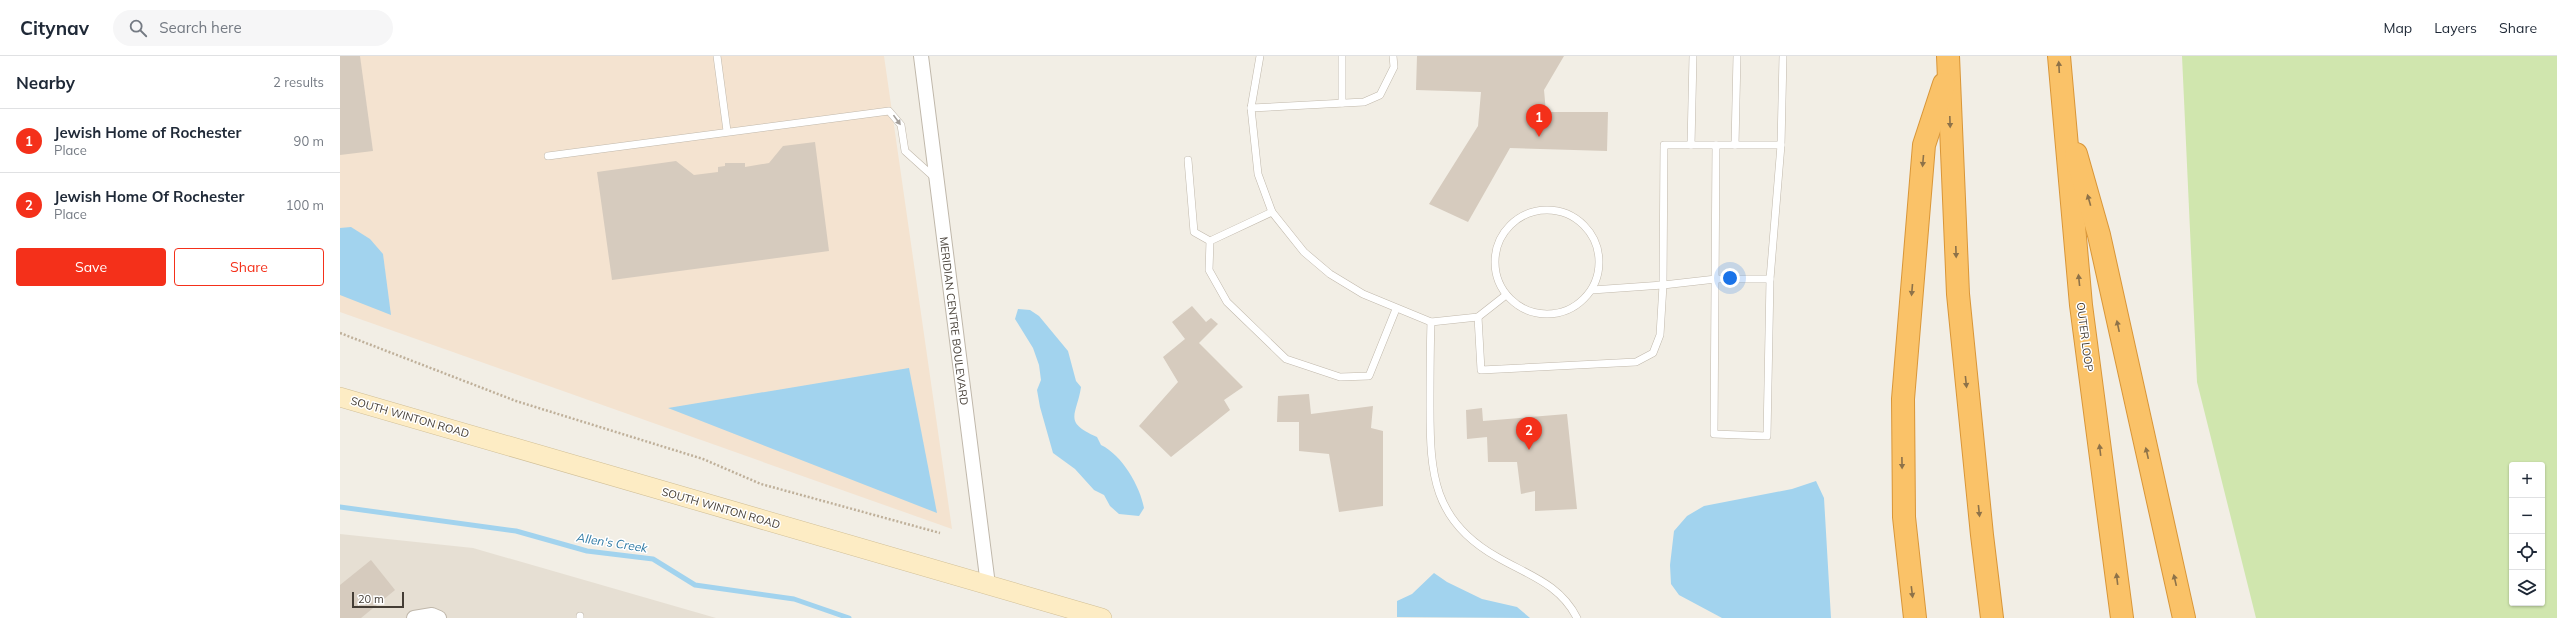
<!DOCTYPE html>
<html lang="en">
<head>
<meta charset="utf-8">
<style>
  :root { --surface:#fff; --page:#f6f6f7; --text:#1f2937; --muted:#747a83; --line:#e0e1e3; --accent:#f4301a }
  body { margin:0; font-family:Mulish,sans-serif; background:var(--page); color:var(--text) }
  .controls { position:absolute; right:12px; bottom:12px; display:grid; overflow:hidden; border-radius:4px; box-shadow:0 1px 3px #0004 }
  .controls button { width:36px; height:36px; display:grid; place-items:center; padding:0; border:0; border-bottom:1px solid var(--line); background:var(--surface); color:var(--text); font:20px sans-serif }
  .scale { position:absolute; left:12px; bottom:10px; width:52px; box-sizing:border-box; padding-left:4px; border:2px solid #443d35; border-top:0; font-size:11px; line-height:14px; white-space:nowrap; color:#443d35; -webkit-text-stroke:3px #fff; paint-order:stroke }
  .you { position:absolute; left:1390px; top:222px; width:14px; height:14px; margin:-10px; border:3px solid #fff; border-radius:50%; background:#1a73e8; box-shadow:0 0 0 6px #1a73e833 }
  .badge { display:grid; place-items:center; width:26px; height:26px; border-radius:50%; background:var(--accent); color:#fff; font-size:13px; font-weight:700 }
  .pin { position:absolute; translate:-50% -33px; filter:drop-shadow(0 1px 2px #0008) }
  .pin::after { content:''; position:absolute; top:21px; width:14px; height:12px; background:inherit; clip-path:polygon(0 0,100% 0,50% 100%) }
  .list { margin:0; padding:0; list-style:none }
  h2 { display:flex; justify-content:space-between; align-items:center; height:52px; margin:0; padding:0 16px; font-size:17px }
  h2 small { font-size:13px; font-weight:400; color:var(--muted) }
  .list li { display:grid; grid-template-columns:26px 1fr auto; gap:12px; align-items:center; box-sizing:border-box; height:64px; padding:0 16px; border-top:1px solid var(--line) }
  .list b { display:block; font-size:15px; white-space:nowrap }
  .list p { margin:0; font-size:13px; white-space:nowrap; color:var(--muted) }
  .list em { font-size:13px; font-style:normal; color:var(--muted) }
  .actions { display:flex; gap:8px; padding:12px 16px }
  .actions a { flex:1; padding:9px 0; border:1px solid var(--accent); border-radius:4px; text-align:center; font-size:14px; color:var(--accent) }
  .actions .main { background:var(--accent); color:#fff }
  .icon { flex:none; width:22px; height:22px; fill:none; stroke:currentColor; stroke-width:2; stroke-linecap:round; stroke-linejoin:round }
  .map { position:relative; flex:none; width:2217px; height:562px; overflow:hidden }
  header { display:flex; align-items:center; gap:24px; box-sizing:border-box; height:56px; padding:0 20px; background:var(--surface); border-bottom:1px solid var(--line) }
  header strong { font-size:19px }
  nav { display:flex; gap:22px; margin-inline-start:auto; font-size:14px }
  .search { width:280px; height:36px; background:var(--page); display:flex; align-items:center; gap:10px; box-sizing:border-box; padding:0 14px; border-radius:22px; color:var(--muted); font-size:15px }
  main { display:flex }
  aside { flex:1; background:var(--surface) }
  .map>svg:first-child { display:block }
</style>
</head>
<body>
<header>
<strong>Citynav</strong>
<div class="search"><svg class="icon" aria-label="search" viewBox="0 0 24 24"><circle cx="10" cy="10" r="6"/><path d="M15 15l6 6"/></svg>Search here</div>
<nav><a>Map</a><a>Layers</a><a>Share</a></nav>
</header>
<main>
<aside>
<h2>Nearby<small>2 results</small></h2>
<ul class="list">
<li><span class="badge">1</span><div><b>Jewish Home of Rochester</b><p>Place</p></div><em>90 m</em></li>
<li><span class="badge">2</span><div><b>Jewish Home Of Rochester</b><p>Place</p></div><em>100 m</em></li>
</ul>
<div class="actions"><a class="main">Save</a><a>Share</a></div>
</aside>
<div class="map">
<svg width="2217" height="562" viewBox="0 0 2217 562">
  <rect width="100%" height="100%" fill="#f2eee5"/>
  <path fill="#e6dfd3" d="M0,478L133,492L376,562H0Z"/>
  <path fill="#f4e3d0" d="M0,0H544L612,473L0,256Z"/>
  <path fill="#d0e6ae" fill-rule="evenodd" d="M1842,0H2217V562H1916L1857,326ZM2172,409H2202V547H2172Z"/>
  <g fill="#a2d3ee">
    <path d="M11,171L30,183L43,198L51,259L0,239V172Z"/>
    <path d="M678,253L690,254L699,260L728,295L736,325L741,331C737,359 722,366 757,381L761,389C782,399 800,430 804,452L799,460L779,458L770,450L764,439L754,434L735,413L713,397L700,351L697,334L701,324L699,309L693,292L675,263Z"/>
    <path d="M569,312L597,457L328,352Z"/>
    <path d="M1476,425L1484,442L1491,562H1382L1339,539L1331,528L1330,509L1334,475L1347,460L1364,450L1452,433Z"/>
    <path d="M1094,517L1107,526L1142,543L1177,551L1190,562L1057,561V545L1072,538Z"/>
  </g>
  <g fill="none" stroke-linecap="round" stroke-linejoin="round">
    <path stroke="#a2d3ee" stroke-width="5" d="M0,451L176,475L247,495L313,503L355,529L454,543L509,562"/>
  </g>
  <g fill="#d6cbbe">
    <path d="M0,0H20L33,95L0,99Z"/>
    <path d="M1077,0H1224L1204,34L1206,56H1268L1267,95L1170,92L1128,166L1089,148L1138,70L1141,36L1076,34Z"/>
    <path d="M475,86L489,195L272,224L257,116L336,105L354,119L378,116V111L385,110V107H405V111L429,107L443,90Z"/>
    <path d="M852,250L866,266L871,262L878,268L859,287L903,331L884,344L890,354L831,401L799,370L838,326L823,301L845,283L832,266Z"/>
    <path d="M969,338L971,358L1033,350L1031,372L1043,375V450L999,456L989,398L959,395V366H937L938,340Z"/>
    <path d="M1142,352L1143,365L1227,358L1237,453L1195,455V435L1181,438L1177,406H1148L1147,381L1127,383L1126,354Z"/>
    <path d="M31,504L55,534L21,562H0V529Z"/>
  </g>
  <g fill="none" stroke-linecap="round" stroke-linejoin="round">
    <defs>
      <g id="lane">
        <path d="M377,0L387,75"/>
        <path d="M920,0L911,52L1024,46L1040,39L1054,11L1053,0"/>
        <path d="M1353,0L1351,89H1376L1374,378L1427,380L1430,223L1441,89L1443,0"/>
        <path d="M1002,47V0"/>
        <path d="M911,52L918,118L932,156L964,196L990,218L1023,238L1091,266L1138,261L1166,239"/>
        <path d="M1376,89H1441"/>
        <path d="M1395,89L1397,0"/>
        <path d="M208,100L549,55L561,69L565,95L596,123"/>
        <path d="M848,104L854,176L870,185"/>
        <circle cx="1207" cy="206" r="52"/>
        <path d="M932,156L870,185L869,214L887,246L946,303L1000,321L1029,320L1056,253"/>
        <path d="M1252,234L1323,229L1324,89H1351"/>
        <path d="M1138,261L1141,314L1296,306L1313,297L1320,279L1323,229L1376,223H1430"/>
        <path d="M1091,266C1090,295 1090,323 1090,351C1090,418 1093,465 1157,501C1188,519 1220,528 1237,562"/>
        <path d="M240,562V560"/>
      </g>
      <g id="street">
        <path d="M581,0L648,529"/>
        <path d="M74,562L92,559L99,562"/>
      </g>
      <path id="secondary" d="M0,341L762,562"/>
      <g id="highway">
        <path d="M1608,0L1618,238L1642,479L1652,562"/>
        <path d="M1719,0L1741,249L1782,562"/>
        <path d="M1736,98L1759,179L1844,562"/>
        <path d="M1575,562L1564,461L1563,343L1584,89L1604,28"/>
      </g>
    </defs>
    <use href="#lane" stroke="#c0b8ab" stroke-width="8"/>
    <use href="#street" stroke="#c0b8ab" stroke-width="16"/>
    <use href="#secondary" stroke="#d1bf96" stroke-width="20"/>
    <use href="#highway" stroke="#d99638" stroke-width="24"/>
    <path stroke="#bfb09a" stroke-width="2.5" stroke-dasharray="2 2" stroke-linecap="butt" d="M0,277L176,345L363,403L421,428L600,477"/>
    <use href="#lane" stroke="#fff" stroke-width="7"/>
    <use href="#street" stroke="#fff" stroke-width="14"/>
    <use href="#secondary" stroke="#fdecc4" stroke-width="19"/>
    <use href="#highway" stroke="#fac268" stroke-width="22"/>
  </g>
  <defs><path id="oneway-solid" d="M-6-.8H1V-3.2L6.5 0L1 3.2V.8H-6Z"/></defs>
  <g fill="#8d7249">
    <use href="#oneway-solid" transform="translate(1719 11) rotate(-93)"/>
    <use href="#oneway-solid" transform="translate(1610 66) rotate(88)"/>
    <use href="#oneway-solid" transform="translate(1583 105) rotate(95)"/>
    <use href="#oneway-solid" transform="translate(1749 144) rotate(-106)"/>
    <use href="#oneway-solid" transform="translate(1616 196) rotate(88)"/>
    <use href="#oneway-solid" transform="translate(1739 224) rotate(-96)"/>
    <use href="#oneway-solid" transform="translate(1572 234) rotate(95)"/>
    <use href="#oneway-solid" transform="translate(1778 270) rotate(-102)"/>
    <use href="#oneway-solid" transform="translate(1626 326) rotate(84)"/>
    <use href="#oneway-solid" transform="translate(1760 394) rotate(-97)"/>
    <use href="#oneway-solid" transform="translate(1807 397) rotate(-103)"/>
    <use href="#oneway-solid" transform="translate(1562 407) rotate(89)"/>
    <use href="#oneway-solid" transform="translate(1639 455) rotate(84)"/>
    <use href="#oneway-solid" transform="translate(1777 523) rotate(-97)"/>
    <use href="#oneway-solid" transform="translate(1835 524) rotate(-103)"/>
    <use href="#oneway-solid" transform="translate(1572 536) rotate(83)"/>
  </g>
  <use fill="#a29e9a" href="#oneway-solid" transform="translate(557 64) rotate(54)"/>
  <g text-anchor="middle" stroke-width="3" stroke-linejoin="round" paint-order="stroke">
    <g font-size="11" fill="#443d35" stroke="#fff">
      <text transform="translate(614 265) rotate(83)" y="4">MERIDIAN CENTRE BOULEVARD</text>
      <text transform="translate(1745 281) rotate(83)" y="4">OUTER LOOP</text>
      <text transform="translate(70 361) rotate(16)" y="4">SOUTH WINTON ROAD</text>
      <text transform="translate(381 452) rotate(16)" y="4">SOUTH WINTON ROAD</text>
    </g>
    <g font-size="12" font-style="italic" fill="#2f7aa5" stroke="#fff">
      <text transform="translate(272 487) rotate(9)" y="4">Allen's Creek</text>
    </g>
  </g>
</svg>
<div class="controls">
<button>+</button>
<button>−</button>
<button><svg class="icon" aria-label="locate" viewBox="0 0 24 24"><circle cx="12" cy="12" r="6"/><path d="M12 2v4M12 18v4M2 12h4M18 12h4"/></svg></button>
<button><svg class="icon" aria-label="layers" viewBox="0 0 24 24"><path d="M12 4l9 5-9 5-9-5zM3 14l9 5 9-5"/></svg></button>
</div>
<div class="scale">20 m</div>
<div class="you"></div>
<div class="pin badge" style="left:1199px;top:81px">1</div>
<div class="pin badge" style="left:1189px;top:394px">2</div>
</div>
</main>
</body>
</html>
